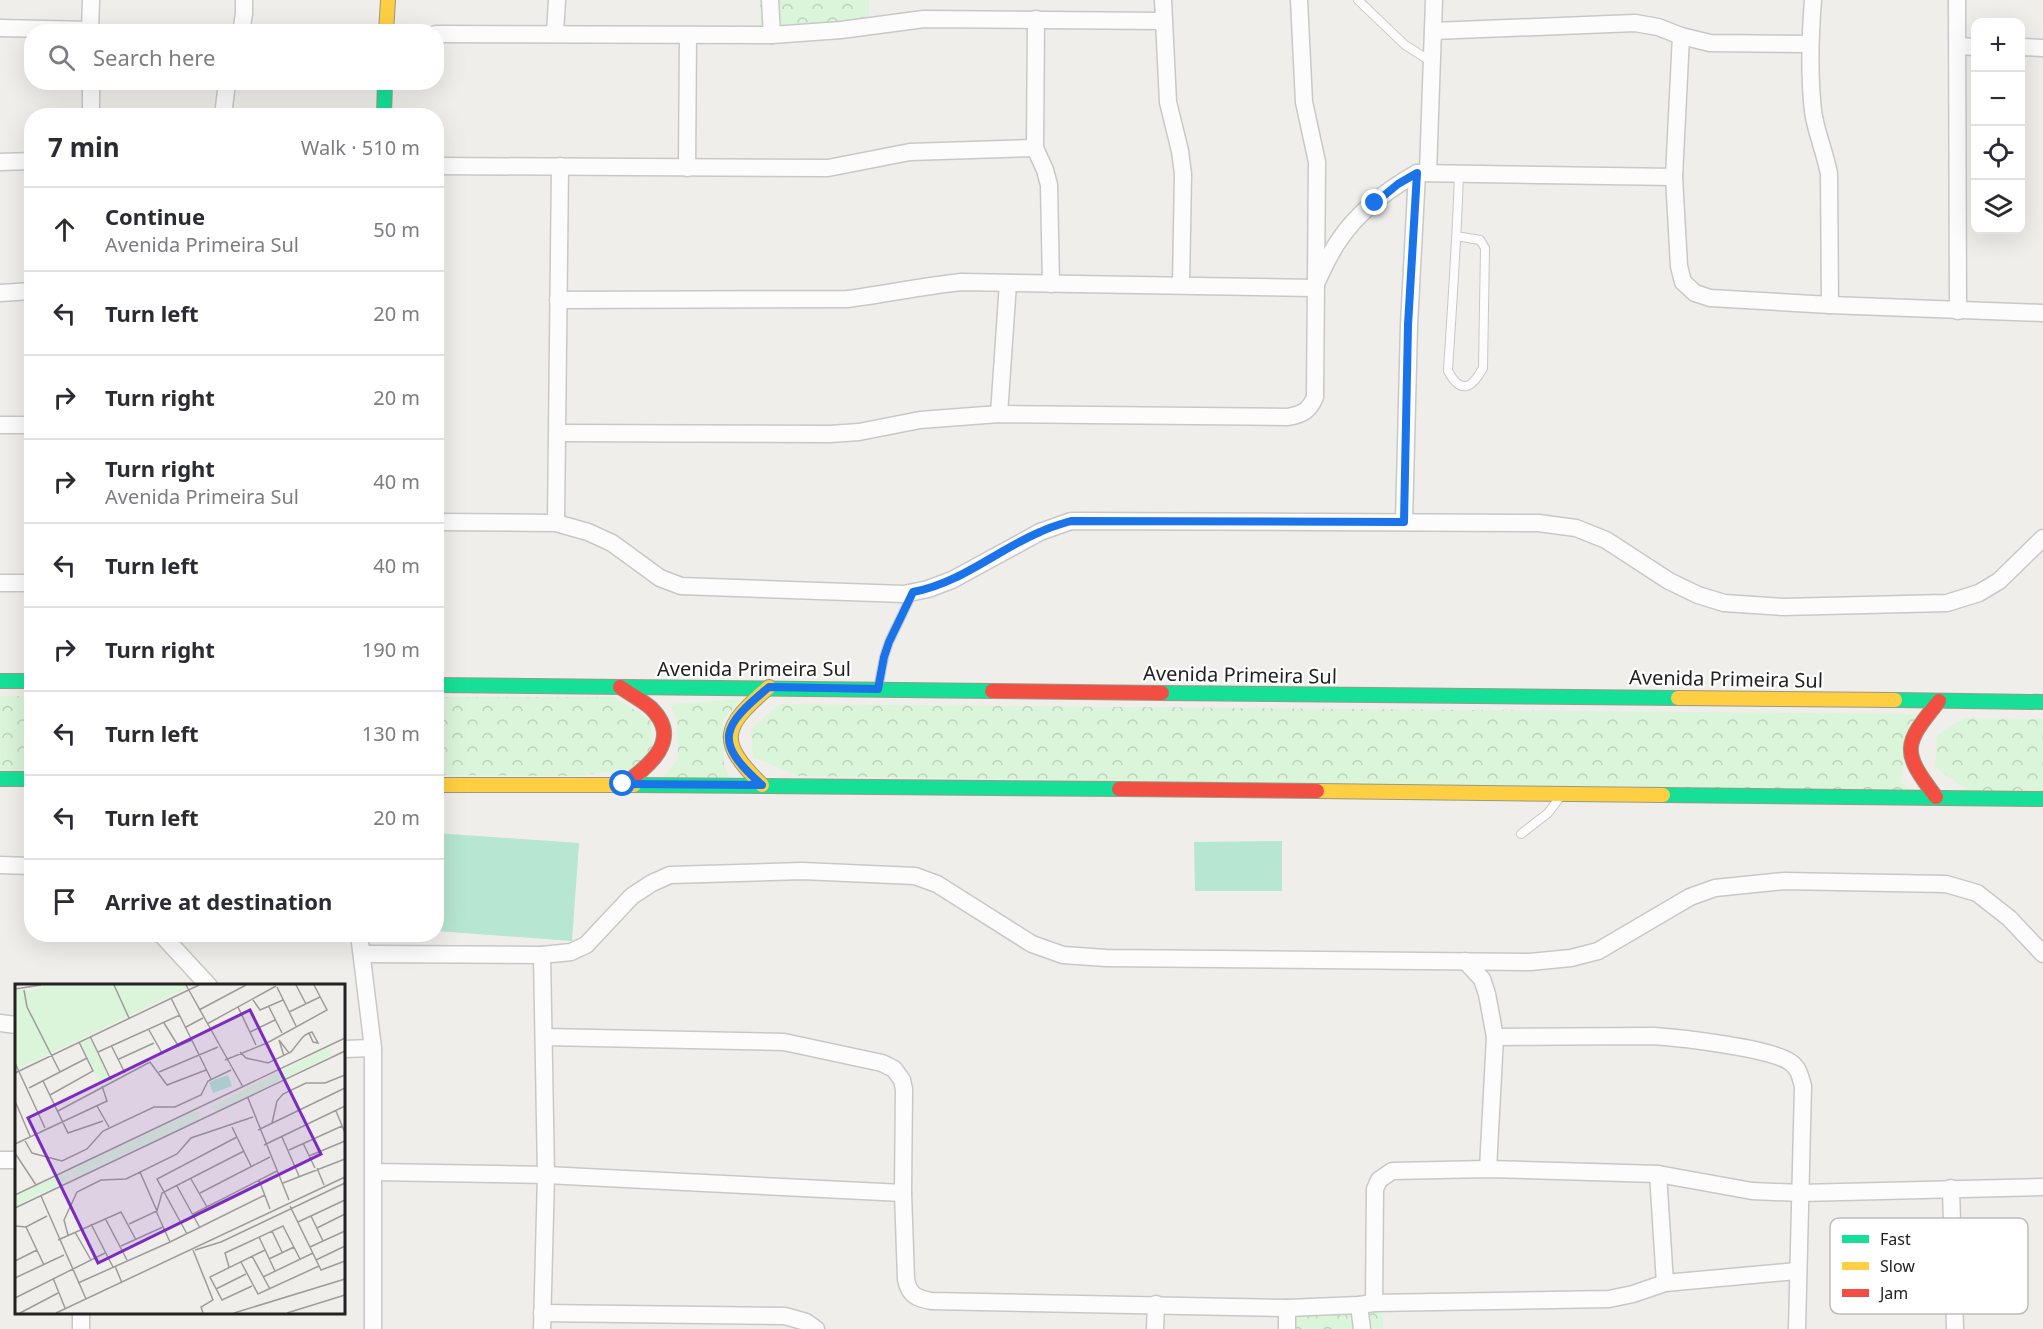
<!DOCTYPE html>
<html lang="en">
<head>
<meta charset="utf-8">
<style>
  :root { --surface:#fff; --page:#f7f7f7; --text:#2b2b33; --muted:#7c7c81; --line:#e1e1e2 }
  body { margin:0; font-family:"Noto Sans",sans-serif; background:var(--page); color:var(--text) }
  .controls { position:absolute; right:18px; top:18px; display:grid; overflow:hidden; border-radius:12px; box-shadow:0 6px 24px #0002 }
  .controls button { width:54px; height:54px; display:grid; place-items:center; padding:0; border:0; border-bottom:2px solid var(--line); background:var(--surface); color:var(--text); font:30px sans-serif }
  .stop { position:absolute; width:18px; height:18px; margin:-14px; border:4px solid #1a73e8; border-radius:50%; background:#fff }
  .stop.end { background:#1a73e8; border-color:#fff; box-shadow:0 2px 6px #0008 }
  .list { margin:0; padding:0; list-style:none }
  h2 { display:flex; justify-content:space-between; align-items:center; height:78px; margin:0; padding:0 24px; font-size:26px }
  h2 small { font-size:20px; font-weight:400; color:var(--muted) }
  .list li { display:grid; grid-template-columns:39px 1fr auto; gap:18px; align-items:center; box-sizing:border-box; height:84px; padding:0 24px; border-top:2px solid var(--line) }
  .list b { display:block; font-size:22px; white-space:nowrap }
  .list p { margin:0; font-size:20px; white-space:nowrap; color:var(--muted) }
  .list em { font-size:20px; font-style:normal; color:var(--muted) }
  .icon { flex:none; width:33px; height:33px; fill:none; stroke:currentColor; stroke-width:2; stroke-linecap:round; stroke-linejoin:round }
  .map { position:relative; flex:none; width:2043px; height:1329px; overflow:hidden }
  .search { position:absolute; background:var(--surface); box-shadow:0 6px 24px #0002; left:24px; top:24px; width:420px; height:66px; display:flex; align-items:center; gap:15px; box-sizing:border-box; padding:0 21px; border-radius:24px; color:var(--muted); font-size:22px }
  .panel { position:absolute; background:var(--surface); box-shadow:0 6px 24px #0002; left:24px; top:108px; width:420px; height:834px; border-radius:24px }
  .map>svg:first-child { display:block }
</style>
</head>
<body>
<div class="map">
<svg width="2043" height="1329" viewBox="0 0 2043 1329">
  <defs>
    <pattern id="park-crowns" width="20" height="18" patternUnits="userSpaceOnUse" patternTransform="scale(1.5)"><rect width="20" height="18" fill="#daf5da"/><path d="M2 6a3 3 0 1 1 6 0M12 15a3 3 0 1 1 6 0" fill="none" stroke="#bbd2bb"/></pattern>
  </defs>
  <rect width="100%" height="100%" fill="#f0eeeb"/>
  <g fill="url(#park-crowns)">
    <path d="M760,0H869V32L761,39Z"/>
    <rect x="0" y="696" width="31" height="75"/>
    <path d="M437,697H615L651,721L653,750L634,769L572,776L437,775Z"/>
    <path d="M742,699L723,720L724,763L730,780L663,777L678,759L677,719L670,704Z"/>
    <path d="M779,704L1918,714L1906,732L1901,782L1914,793L799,776L753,757L751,729Z"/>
    <path d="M1964,718L2043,719V791H1968L1935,767L1937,735Z"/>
    <path d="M1383,1308V1329H1292V1313Z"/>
  </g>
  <g fill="#b7e6d2">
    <path d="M436,833L579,843L572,941L437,931Z"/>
    <path d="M1282,841V891H1195L1194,842Z"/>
  </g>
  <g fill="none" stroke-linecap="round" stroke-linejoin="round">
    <defs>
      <g id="lane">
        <path d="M1358,0L1405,45L1432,62"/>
        <path d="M1456,236L1480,240L1485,248L1483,368C1472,388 1461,395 1448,371C1452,305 1457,239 1459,173"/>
        <path d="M878,689L884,657L889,642L913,592"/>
        <path d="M1521,834L1548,813L1560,797"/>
      </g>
      <g id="street">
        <path d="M770,0L772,35"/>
        <path d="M1163,0L1168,102L1180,151L1183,174L1181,285"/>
        <path d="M1813,0C1810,37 1809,74 1813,111C1816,133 1825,152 1829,174L1830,305"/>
        <path d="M1957,0L1958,311"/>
        <path d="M1036,19L1035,148L1045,170L1049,185L1051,284"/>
        <path d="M0,28L90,30"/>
        <path d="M1433,31L1635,23L1658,27L1681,36L1710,43L1810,44"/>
        <path d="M90,32L91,0"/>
        <path d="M241,32L244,14V0"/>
        <path d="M555,33L557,0"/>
        <path d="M436,34L772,35L841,30L924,19L1163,21"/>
        <path d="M1681,36L1674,177L1679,266L1683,282L1695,293L1710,298L1830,305L2043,313"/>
        <path d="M1958,46L1976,47"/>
        <path d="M2020,47L2043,48"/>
        <path d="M91,82V116"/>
        <path d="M223,116L227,82"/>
        <path d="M0,162L32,161"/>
        <path d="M436,166L828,168L910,152L1035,148"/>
        <path d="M687,168L688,35"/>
        <path d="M1428,172L1434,0"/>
        <path d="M0,293L32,291"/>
        <path d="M558,300L848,299C886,294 923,286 961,282L1314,288C1322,271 1329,254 1340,239C1358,212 1389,189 1417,173L1674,177"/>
        <path d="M999,414L1008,283"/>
        <path d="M0,425H32"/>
        <path d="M558,433L830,434L859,432L920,420L999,414L1288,417C1303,414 1309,411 1315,397L1317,162L1304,102L1299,0"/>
        <path d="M436,522L556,523L588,532L612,543L660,578L681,586L904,594L928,589L952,580L1040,532L1071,521L1538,523L1576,528L1606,540L1669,581L1698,595L1724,603L1783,607L1947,603L1979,593L1999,581L2043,538"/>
        <path d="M1404,522L1409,325L1417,173"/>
        <path d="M556,523L560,166"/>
        <path d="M0,583H32"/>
        <path d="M0,865L32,866"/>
        <path d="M161,934L209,986"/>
        <path d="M359,934L373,1048V1329"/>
        <path d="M362,954L542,955L571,952L586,945L632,896L652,883L670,875L802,871L915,876L937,884L1032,944L1063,955L1106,958L1530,962L1571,958L1598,951L1690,897L1715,888L1784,881L1946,884L1977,893L2009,918L2043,954"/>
        <path d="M1465,961L1482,979L1487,994L1495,1037L1488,1169"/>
        <path d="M0,1023L16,1025"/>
        <path d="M545,1037L784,1042L882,1063L894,1069L902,1080L904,1089L903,1193L906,1279C909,1295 916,1298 931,1301L1287,1308L1359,1305L1374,1303L1609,1299L1633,1294L1665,1283L1797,1271"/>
        <path d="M1495,1037L1654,1036C1681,1038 1770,1048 1790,1062C1799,1068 1800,1076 1803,1086L1797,1329"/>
        <path d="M344,1049L373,1048"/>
        <path d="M0,1160H16"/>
        <path d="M374,1172L546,1175L903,1193"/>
        <path d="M1658,1174L1665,1283"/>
        <path d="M1951,1188L1955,1329"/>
        <path d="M1374,1303L1375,1189L1379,1180L1392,1171L1488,1169L1658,1174L1752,1191L1801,1193L2043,1187"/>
        <path d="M1359,1305L1362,1329"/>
        <path d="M1287,1308V1329"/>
        <path d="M542,1313L785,1316L806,1322L816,1329"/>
        <path d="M81,1329V1312"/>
        <path d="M542,1329L546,1175L542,955"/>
        <path d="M1155,1329L1156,1304"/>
      </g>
      <g id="fast">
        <path d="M384,116L385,82"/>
        <path d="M0,681H32"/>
        <path d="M436,685L992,691"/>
        <path d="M1162,693L1678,698"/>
        <path d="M1895,700L2043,702"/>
        <path d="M0,779H32"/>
        <path d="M634,785L1119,789"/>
        <path d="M1663,795L2043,799"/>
      </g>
      <g id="slow">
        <path d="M386,32L388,0"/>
        <path d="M1678,698L1895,700"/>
        <path d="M436,785H634"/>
        <path d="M762,785C716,740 723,727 769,687"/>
        <path d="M1317,791L1663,795"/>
      </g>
      <g id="jam">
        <path d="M620,687C630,694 642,700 651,708C683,740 649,766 623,785"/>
        <path d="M992,691L1162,693"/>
        <path d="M1119,789L1317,791"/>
        <path d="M1936,797C1901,751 1903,745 1939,701"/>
      </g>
    </defs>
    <use href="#lane" stroke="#c9c8c7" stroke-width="10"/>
    <use href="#street" stroke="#c9c8c7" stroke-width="19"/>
    <use href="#fast" stroke="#999a82" stroke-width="16"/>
    <use href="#slow" stroke="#999a82" stroke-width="16"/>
    <use href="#jam" stroke="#999a82" stroke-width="16"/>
    <use href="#lane" stroke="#fdfcfc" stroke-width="8"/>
    <use href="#street" stroke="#fdfcfc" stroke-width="16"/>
    <use href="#fast" stroke="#16e098" stroke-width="14"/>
    <use href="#slow" stroke="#ffcf43" stroke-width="14"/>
    <use href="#jam" stroke="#f24e42" stroke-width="14"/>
  </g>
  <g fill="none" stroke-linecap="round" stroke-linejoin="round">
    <path stroke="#1a73e8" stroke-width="8" d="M623,784L762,785C712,741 722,726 769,687L878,689L884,657L889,642L913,592C961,583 997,550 1040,532C1050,527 1061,524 1071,521L1404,522L1408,325L1417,173L1398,184L1375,203"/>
  </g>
  <g text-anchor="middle" stroke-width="4.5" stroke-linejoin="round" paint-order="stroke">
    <g font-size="20" fill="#222" stroke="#fff">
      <text x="754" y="676">Avenida Primeira Sul</text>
      <text transform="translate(1240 675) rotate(1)" y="7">Avenida Primeira Sul</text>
      <text transform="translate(1726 679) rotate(1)" y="7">Avenida Primeira Sul</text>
    </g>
  </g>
  <g transform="translate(15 984)">
    <rect width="330" height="330" fill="#f0eeeb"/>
    <path d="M29,1H178L0,86V6L16,7ZM75,53L95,96L86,101L64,58ZM312,64L317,65V71L202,127L195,123ZM178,128H184V135L59,194L55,186ZM50,189H55L54,196L0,222V213Z" fill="#daf5da"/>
    <path d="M213,91L217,102L198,109L194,98Z" fill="#b7e6d2"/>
    <path fill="none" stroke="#9e9c9b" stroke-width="1.5" d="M99,1L114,34M171,1L228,103M281,1L291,20M262,3L281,42M0,5L26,1M9,6L12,23L45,88M156,14L196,95M238,16L245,26L268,16M223,23L241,61M254,23L267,49M184,26L231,1M274,28L305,13M149,39L164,63M192,40L261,2M171,43L188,34M134,46L147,69L177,56M235,48L260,36M75,52L96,96M96,61L110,89M83,68L165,31M225,68L231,74L253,79L276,68L287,54L290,51L294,49L297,48L303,59L298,58L294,49M269,72L264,56L274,69M104,75L139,59M210,76L252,59L312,26L299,1M0,79L30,144M144,88L203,63M0,89L184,1M28,97L53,149L88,137M14,104L72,74M35,111L78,87L64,58M233,114L274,216M0,117L15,152M82,122L94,143M43,127L135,78L152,101L191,86M321,127L330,149M257,139L262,117L268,110L291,99H310L330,91M217,143L236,182M243,146L330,104M267,153L284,192M9,155L17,169L47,177L72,165L88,147L139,123H160L186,111L193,97L216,86M288,159L300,184M0,160L92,117L87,102M249,161L330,122M274,166L327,142M0,169L21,201M294,172L330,157M302,184L309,201M125,188L142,227M176,195L192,223M244,196L255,225M268,199L330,175M162,202L185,244M185,209L255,173M0,211L330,54M26,212L71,315M275,222L306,286L330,277M0,224L330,67M178,230L262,187M296,232L308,257M90,234L112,276M283,238L330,216M76,240L98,283M114,240L142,227L147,209L229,167M0,242L11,243L32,232M11,243L29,281M302,244L330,230M257,247L267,268M60,248L76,276M172,250L142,195L222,153M53,251L49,236L62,208L86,196L111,195L162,170L176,154L238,133M244,253L260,287M43,256L106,228L121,256M155,258L250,211M106,262L148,243M295,263L330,247M178,266L198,316L186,323L188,329M180,266L206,258L330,199M237,272L255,305M254,275L279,263M301,276L330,262M0,277L22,266M226,278L243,310L304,282M100,282L107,299M214,283L210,269L268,242L285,275M248,293L298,269M0,294L49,271M38,294L50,324M63,299L155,258L141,227M237,302L207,316L195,293L250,266M201,305L231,290M0,314L90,269M5,329L43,309M41,329L330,193M219,329L330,295M272,329L330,311"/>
    <path fill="#7b2cbf" fill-opacity="0.15" stroke="#7b2cbf" stroke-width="3" d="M235,26L306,170L83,279L13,134Z"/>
    <rect width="330" height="330" fill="none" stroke="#222" stroke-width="3"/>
  </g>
  <rect x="1830" y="1218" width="198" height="96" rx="9" fill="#fff" stroke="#bdbdbd" stroke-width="1.5"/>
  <rect x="1842" y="1235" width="27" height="8" fill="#16e098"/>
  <rect x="1842" y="1262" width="27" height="8" fill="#ffcf43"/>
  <rect x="1842" y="1289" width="27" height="8" fill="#f24e42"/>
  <g font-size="16" fill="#222">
    <text x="1880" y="1245">Fast</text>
    <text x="1880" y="1272">Slow</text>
    <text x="1880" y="1299">Jam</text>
  </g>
</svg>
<div class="controls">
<button>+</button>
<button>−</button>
<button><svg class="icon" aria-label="locate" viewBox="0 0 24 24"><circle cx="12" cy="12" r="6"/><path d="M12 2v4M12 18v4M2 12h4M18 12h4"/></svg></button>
<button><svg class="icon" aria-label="layers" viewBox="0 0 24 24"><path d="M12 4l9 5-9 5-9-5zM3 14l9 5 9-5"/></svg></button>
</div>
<div class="stop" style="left:623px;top:784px"></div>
<div class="stop end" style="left:1375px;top:203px"></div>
<div class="search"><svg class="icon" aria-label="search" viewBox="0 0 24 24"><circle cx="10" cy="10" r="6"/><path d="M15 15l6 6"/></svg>Search here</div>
<section class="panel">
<h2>7 min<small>Walk · 510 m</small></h2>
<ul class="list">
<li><svg class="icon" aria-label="ahead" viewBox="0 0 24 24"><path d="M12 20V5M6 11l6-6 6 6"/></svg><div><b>Continue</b><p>Avenida Primeira Sul</p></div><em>50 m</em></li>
<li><svg class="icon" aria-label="left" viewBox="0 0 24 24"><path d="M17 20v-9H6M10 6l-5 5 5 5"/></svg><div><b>Turn left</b></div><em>20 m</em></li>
<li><svg class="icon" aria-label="right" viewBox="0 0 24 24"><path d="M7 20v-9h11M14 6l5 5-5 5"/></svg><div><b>Turn right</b></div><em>20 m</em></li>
<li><svg class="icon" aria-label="right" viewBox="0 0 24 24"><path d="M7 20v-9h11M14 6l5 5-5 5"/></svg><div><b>Turn right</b><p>Avenida Primeira Sul</p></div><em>40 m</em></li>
<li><svg class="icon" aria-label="left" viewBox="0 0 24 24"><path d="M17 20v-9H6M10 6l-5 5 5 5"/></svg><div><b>Turn left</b></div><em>40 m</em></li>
<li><svg class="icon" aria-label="right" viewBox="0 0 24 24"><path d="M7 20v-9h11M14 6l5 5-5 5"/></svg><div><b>Turn right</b></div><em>190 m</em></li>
<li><svg class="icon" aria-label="left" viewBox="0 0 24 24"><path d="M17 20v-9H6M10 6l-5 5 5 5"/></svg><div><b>Turn left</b></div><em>130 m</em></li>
<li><svg class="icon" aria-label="left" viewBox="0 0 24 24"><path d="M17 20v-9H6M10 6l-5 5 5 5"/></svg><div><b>Turn left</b></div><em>20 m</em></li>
<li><svg class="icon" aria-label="arrive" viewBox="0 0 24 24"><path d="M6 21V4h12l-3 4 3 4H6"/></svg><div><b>Arrive at destination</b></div></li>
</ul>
</section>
</div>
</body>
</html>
